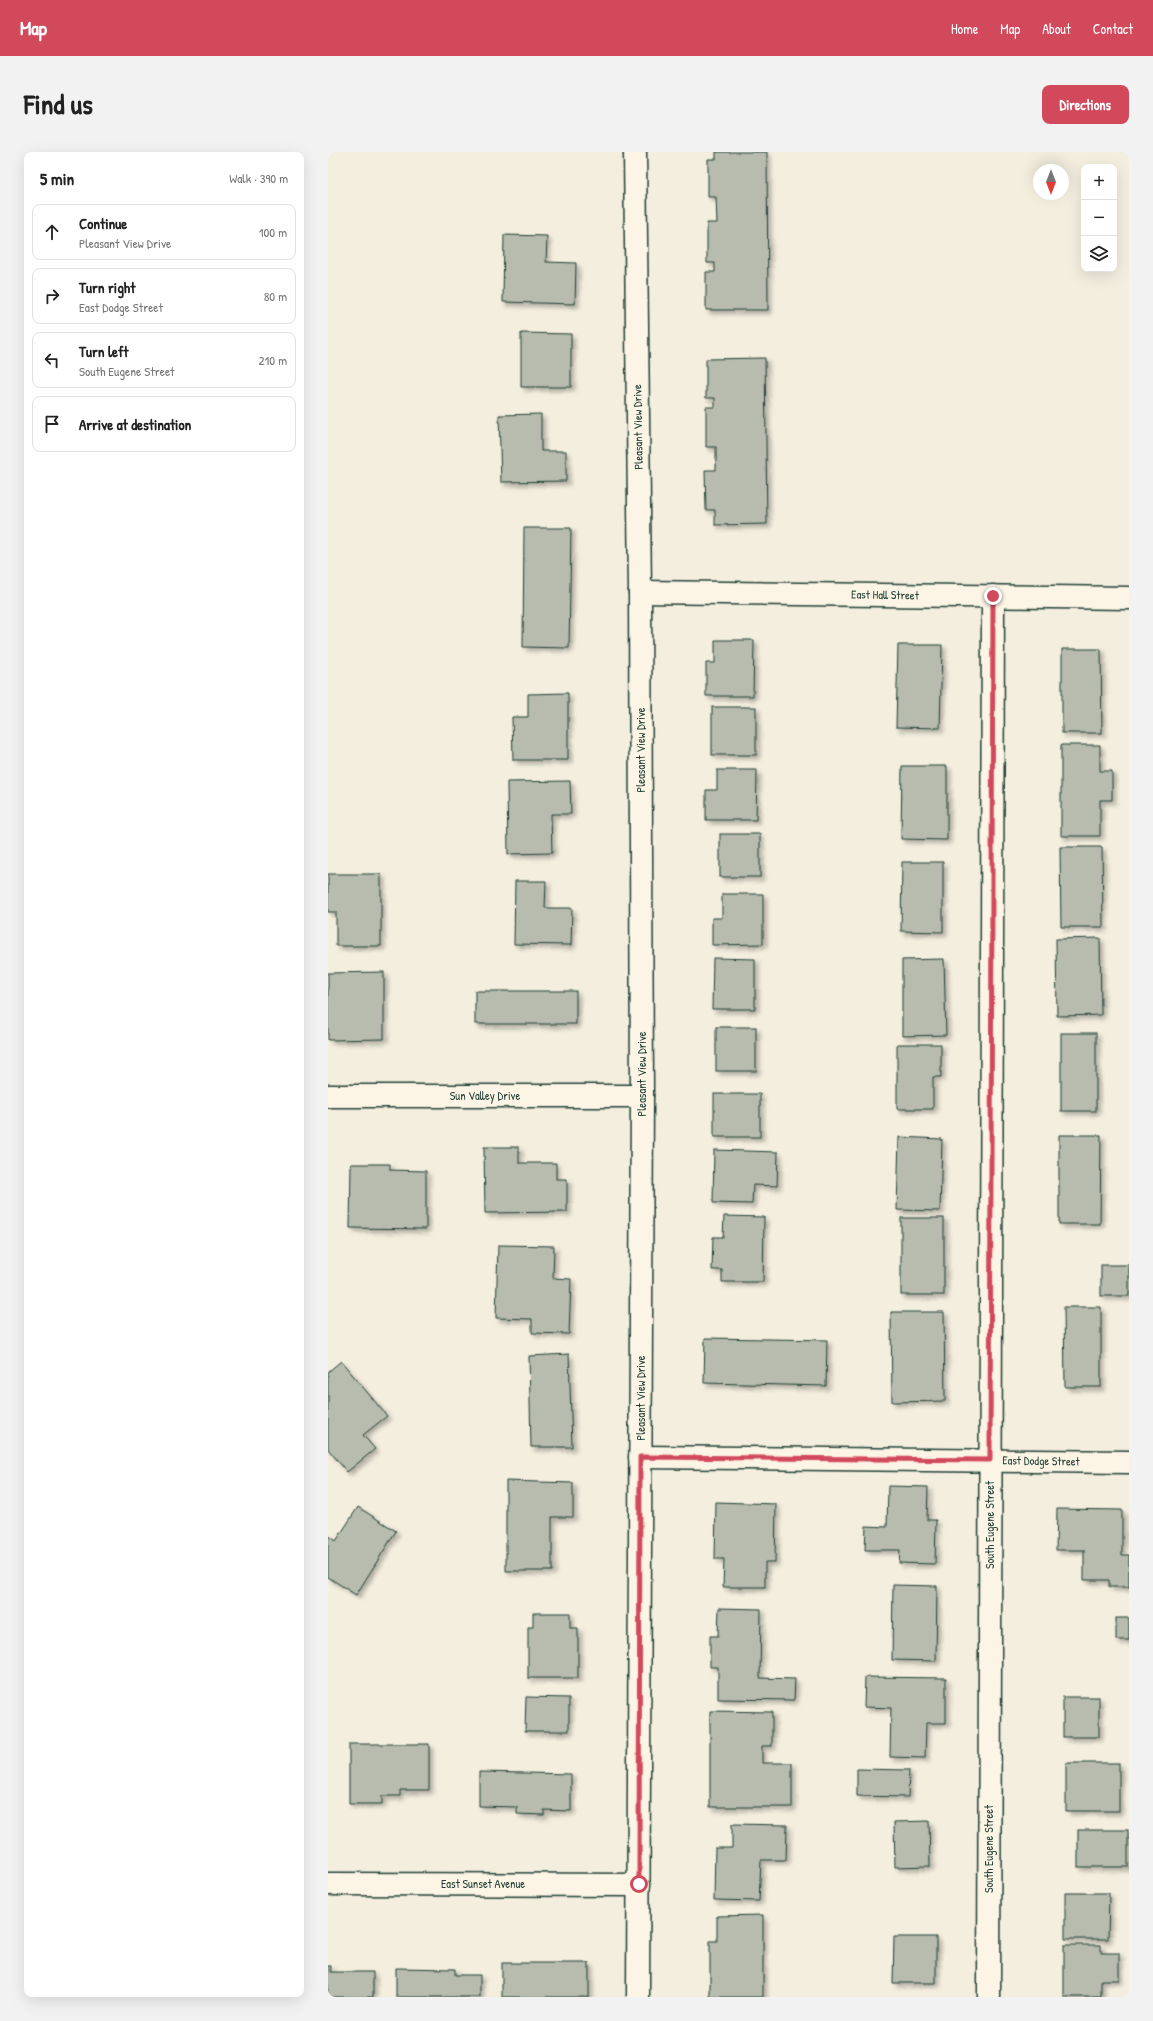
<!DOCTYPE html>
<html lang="en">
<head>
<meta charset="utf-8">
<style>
  :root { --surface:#fff; --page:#f2f2f2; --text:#222; --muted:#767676; --line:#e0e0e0; --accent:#d1495b }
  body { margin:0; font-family:"Patrick Hand",sans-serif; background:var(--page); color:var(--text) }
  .controls { position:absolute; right:12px; top:12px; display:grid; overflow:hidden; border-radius:8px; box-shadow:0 4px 16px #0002 }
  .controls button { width:36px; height:36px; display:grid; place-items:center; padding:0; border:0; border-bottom:1px solid var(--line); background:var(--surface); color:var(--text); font:20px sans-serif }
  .compass { position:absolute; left:705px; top:12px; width:36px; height:36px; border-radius:50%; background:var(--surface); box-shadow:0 4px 16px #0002; rotate:180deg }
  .stop { position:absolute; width:12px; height:12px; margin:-9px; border:3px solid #d1495b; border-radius:50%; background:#fff }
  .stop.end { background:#d1495b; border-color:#fff; box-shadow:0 1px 4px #0008 }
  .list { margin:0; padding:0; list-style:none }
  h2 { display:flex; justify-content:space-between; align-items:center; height:52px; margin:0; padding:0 16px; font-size:17px }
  h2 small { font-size:13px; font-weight:400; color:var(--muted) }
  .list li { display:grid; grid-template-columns:26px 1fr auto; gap:12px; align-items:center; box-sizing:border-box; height:56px; margin:0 8px 8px; padding:0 8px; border:1px solid var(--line); border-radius:8px }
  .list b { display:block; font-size:15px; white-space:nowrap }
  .list p { margin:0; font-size:13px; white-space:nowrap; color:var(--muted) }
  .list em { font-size:13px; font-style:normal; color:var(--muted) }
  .icon { flex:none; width:22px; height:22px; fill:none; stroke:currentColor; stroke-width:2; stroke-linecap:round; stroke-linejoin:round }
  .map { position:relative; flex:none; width:801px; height:1845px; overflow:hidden; border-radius:8px }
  header { display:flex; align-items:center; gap:24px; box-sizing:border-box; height:56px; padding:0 20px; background:var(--accent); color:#fff }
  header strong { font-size:19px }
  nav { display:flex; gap:22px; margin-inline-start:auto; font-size:14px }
  .intro { display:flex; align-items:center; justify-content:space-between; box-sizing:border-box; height:96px; padding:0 24px }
  h1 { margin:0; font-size:28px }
  .button { padding:10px 18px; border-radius:8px; background:var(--accent); color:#fff; font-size:14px; font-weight:700 }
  main { display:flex; gap:24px; padding:0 24px }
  aside { flex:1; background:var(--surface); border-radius:8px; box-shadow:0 4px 16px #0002 }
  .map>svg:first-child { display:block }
</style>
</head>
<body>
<header>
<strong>Map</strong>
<nav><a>Home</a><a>Map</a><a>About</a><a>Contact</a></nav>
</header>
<div class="intro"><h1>Find us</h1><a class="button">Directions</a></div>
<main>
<aside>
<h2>5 min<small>Walk · 390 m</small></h2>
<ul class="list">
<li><svg class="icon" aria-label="ahead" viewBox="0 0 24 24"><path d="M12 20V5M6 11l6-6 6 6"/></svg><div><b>Continue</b><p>Pleasant View Drive</p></div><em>100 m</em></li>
<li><svg class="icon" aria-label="right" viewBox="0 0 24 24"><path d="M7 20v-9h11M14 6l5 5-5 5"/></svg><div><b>Turn right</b><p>East Dodge Street</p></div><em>80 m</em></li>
<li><svg class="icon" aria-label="left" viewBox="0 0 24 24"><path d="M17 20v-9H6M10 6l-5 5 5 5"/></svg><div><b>Turn left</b><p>South Eugene Street</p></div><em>210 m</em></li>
<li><svg class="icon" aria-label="arrive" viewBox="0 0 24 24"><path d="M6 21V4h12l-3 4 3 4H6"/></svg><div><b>Arrive at destination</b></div></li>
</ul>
</aside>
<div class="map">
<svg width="801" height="1845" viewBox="0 0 801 1845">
  <defs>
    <filter id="shadow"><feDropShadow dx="3.5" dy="3.5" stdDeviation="2" flood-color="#0004"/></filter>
  </defs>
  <rect width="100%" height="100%" fill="#f3eede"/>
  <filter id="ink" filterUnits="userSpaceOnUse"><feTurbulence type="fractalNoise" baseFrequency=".025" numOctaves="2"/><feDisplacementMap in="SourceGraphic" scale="8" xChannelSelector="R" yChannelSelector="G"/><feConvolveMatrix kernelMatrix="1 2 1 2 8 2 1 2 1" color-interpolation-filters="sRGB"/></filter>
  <g filter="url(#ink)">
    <g fill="#b8bcae" stroke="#1f3d34" filter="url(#shadow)">
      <path d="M388,0H439L440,158H378V120H387V111H379V71H389L388,45H380V7H388Z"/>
      <path d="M176,83L219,84L218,110L248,111L247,152L175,150Z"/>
      <path d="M193,181L243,182V235H193Z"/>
      <path d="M437,206L439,372L387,373V358H378L377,318H388V295H378V255H387V246H378V207Z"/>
      <path d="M213,262V299H238V329L173,330L171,263Z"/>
      <path d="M196,376H243L241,496L195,495Z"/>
      <path d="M387,488H426L425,544H378V511H387Z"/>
      <path d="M570,493H614L612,576L568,575Z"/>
      <path d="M734,497H773L774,581H734Z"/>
      <path d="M240,541V608H185L184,565H200V542Z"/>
      <rect x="384" y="555" width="44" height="48"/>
      <path d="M733,593H772V619H784V648H772V684H733Z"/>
      <path d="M574,614H619V688L573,687Z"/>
      <path d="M389,618H429L428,668H378V638H389Z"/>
      <path d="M242,629L243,662H223L224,701L180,702L179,630Z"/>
      <rect x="392" y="682" width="40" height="43"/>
      <path d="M732,695H774L775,775H733Z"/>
      <path d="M574,710H615V780L573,779Z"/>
      <path d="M0,722H53V794H8V760H0Z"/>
      <path d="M187,729H218L217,756H244L243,793L186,792Z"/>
      <path d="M394,742H435V792L384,793V766H394Z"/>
      <path d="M772,786L773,863L729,864L728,787Z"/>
      <path d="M385,806L427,807V857H384Z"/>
      <path d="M616,807L618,883L574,884V808Z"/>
      <path d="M56,820V887L0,888V821Z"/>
      <rect x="147" y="839" width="101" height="33"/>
      <rect x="388" y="875" width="40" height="44"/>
      <rect x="733" y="881" width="35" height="78"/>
      <path d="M569,892H613V925H605V957H569Z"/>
      <rect x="386" y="942" width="46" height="43"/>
      <path d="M731,983H773L772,1072H731Z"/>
      <path d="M571,985L614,987L612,1059L569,1058Z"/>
      <path d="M156,995H191V1011H228V1027H239V1060L157,1061Z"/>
      <path d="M386,998L450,1000L449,1034L425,1033L424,1052L385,1051Z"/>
      <path d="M23,1012H62V1018L98,1019V1077L22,1076Z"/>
      <path d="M396,1064L436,1065L435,1130H394V1118H384L385,1085H395Z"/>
      <rect x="573" y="1066" width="43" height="77"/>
      <path d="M170,1093L226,1094L225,1126L243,1127L241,1182L204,1181V1167L168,1166Z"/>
      <rect x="773" y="1113" width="28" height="31"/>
      <path d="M736,1155H773V1235H737Z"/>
      <path d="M563,1160H616L617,1249L564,1250Z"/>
      <path d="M377,1186L499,1188L498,1234L376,1231Z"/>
      <path d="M241,1202L244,1295H203L201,1204Z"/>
      <path d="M13,1209L59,1264L35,1283L47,1297L19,1320L0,1297V1220Z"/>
      <path d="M178,1329L245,1331V1365H224V1419H178Z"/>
      <path d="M560,1334L600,1335L599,1368H608L607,1412L571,1411L572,1398H537L538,1374L559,1375Z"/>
      <path d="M388,1350L448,1352L447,1410H437V1435H395L396,1407H387Z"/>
      <path d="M30,1355L68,1379L28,1443L0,1425V1383L8,1389Z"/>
      <path d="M729,1357L794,1358V1403H801V1435H781V1428H756V1398H728Z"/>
      <path d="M565,1433L609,1434L608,1509L564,1508Z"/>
      <path d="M391,1456L433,1457L432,1526L467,1527L466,1548L390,1547V1515H382V1484H390Z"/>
      <path d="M205,1461H242V1476H250V1526H200V1475H205Z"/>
      <rect x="788" y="1466" width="13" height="22"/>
      <path d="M537,1525L618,1526V1571H598L597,1606L562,1605L563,1556L536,1555Z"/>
      <path d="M198,1545L241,1546V1579H197Z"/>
      <rect x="735" y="1545" width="36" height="40"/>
      <path d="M382,1559L444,1560V1594H434V1611H464V1655H382Z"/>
      <path d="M21,1592H101V1638H72V1644H54V1652H21Z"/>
      <rect x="738" y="1611" width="53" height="48"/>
      <path d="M529,1617L581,1618L580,1645L529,1644Z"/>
      <path d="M151,1620L243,1622V1659L216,1658V1663L189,1662V1655L151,1654Z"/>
      <path d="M601,1669L602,1714L567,1715L566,1670Z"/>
      <path d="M404,1672L459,1673L458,1708H433L431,1749L386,1748L387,1696H404Z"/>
      <rect x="750" y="1678" width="50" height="37"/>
      <path d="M737,1741H781L780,1787H737Z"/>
      <path d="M435,1763V1845H382V1789H389V1764Z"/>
      <path d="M566,1785H608V1831H565Z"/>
      <path d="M736,1793H773V1801H791V1828H773V1845H736Z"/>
      <rect x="174" y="1811" width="87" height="34"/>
      <path d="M0,1814H3V1820H45V1845H0Z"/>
      <path d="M68,1816L127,1817V1823H152V1845H68Z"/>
    </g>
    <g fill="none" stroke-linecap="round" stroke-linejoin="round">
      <defs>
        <g id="street">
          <path d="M307,0L312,440L314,944L310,1845"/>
          <path d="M312,440L801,446"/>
          <path d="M0,944H314"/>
          <path d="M312,1305L801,1310"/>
          <path d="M0,1732L311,1733"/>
          <path d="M661,1845L665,444"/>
        </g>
      </defs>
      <use href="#street" stroke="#1f3d34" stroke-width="25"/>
      <use href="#street" stroke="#fcf5e5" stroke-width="22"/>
    </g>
  </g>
  <g fill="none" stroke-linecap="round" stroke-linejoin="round" filter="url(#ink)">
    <path stroke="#d1495b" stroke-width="5" d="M311,1732L312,1305L662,1308L665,444"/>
  </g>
  <g text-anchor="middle" stroke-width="3" stroke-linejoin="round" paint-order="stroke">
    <g font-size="12" fill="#1f3d34" stroke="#fcf5e5">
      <text transform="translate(310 275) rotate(-91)" y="4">Pleasant View Drive</text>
      <text transform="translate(557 443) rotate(1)" y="4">East Hall Street</text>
      <text transform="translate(313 598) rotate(-90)" y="4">Pleasant View Drive</text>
      <text transform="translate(314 922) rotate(-90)" y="4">Pleasant View Drive</text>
      <text x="157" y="948">Sun Valley Drive</text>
      <text transform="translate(313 1246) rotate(-90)" y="4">Pleasant View Drive</text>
      <text transform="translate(713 1309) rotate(1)" y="4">East Dodge Street</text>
      <text transform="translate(662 1373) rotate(-90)" y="4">South Eugene Street</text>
      <text transform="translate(661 1697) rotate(-90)" y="4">South Eugene Street</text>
      <text x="155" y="1736">East Sunset Avenue</text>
    </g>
  </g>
</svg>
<div class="controls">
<button>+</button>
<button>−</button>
<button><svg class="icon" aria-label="layers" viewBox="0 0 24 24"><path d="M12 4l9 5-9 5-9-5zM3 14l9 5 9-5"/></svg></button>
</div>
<svg class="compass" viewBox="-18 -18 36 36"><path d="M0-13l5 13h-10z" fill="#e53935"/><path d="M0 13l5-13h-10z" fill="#767676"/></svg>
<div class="stop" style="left:311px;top:1732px"></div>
<div class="stop end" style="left:665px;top:444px"></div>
</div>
</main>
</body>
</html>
